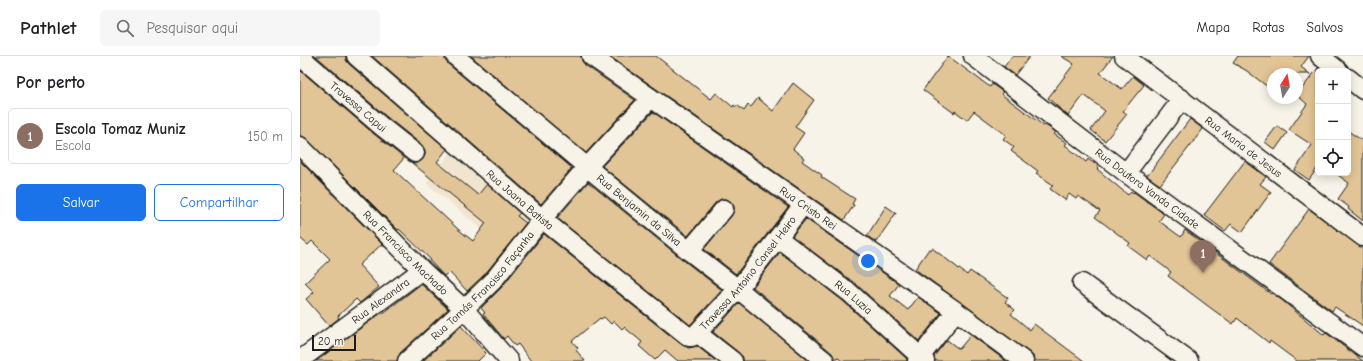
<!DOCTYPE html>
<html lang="pt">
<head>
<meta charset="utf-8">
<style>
  :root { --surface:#fff; --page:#f6f6f6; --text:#202124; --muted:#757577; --line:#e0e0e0; --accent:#1a73e8 }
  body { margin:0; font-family:"Comic Neue",sans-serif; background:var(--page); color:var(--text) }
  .controls { position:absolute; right:12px; top:12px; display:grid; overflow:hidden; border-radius:6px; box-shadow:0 2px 10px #0003 }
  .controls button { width:36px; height:36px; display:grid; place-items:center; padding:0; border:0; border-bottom:1px solid var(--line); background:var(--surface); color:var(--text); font:20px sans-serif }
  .compass { position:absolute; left:967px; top:12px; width:36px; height:36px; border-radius:50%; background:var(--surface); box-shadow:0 2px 10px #0003; rotate:11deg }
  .scale { position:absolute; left:12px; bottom:10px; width:44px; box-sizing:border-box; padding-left:4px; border:2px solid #1c1c1c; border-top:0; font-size:11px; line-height:14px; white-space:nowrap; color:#1c1c1c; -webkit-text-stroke:3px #f7f3e8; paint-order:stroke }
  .you { position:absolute; left:568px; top:205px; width:14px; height:14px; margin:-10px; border:3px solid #fff; border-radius:50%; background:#1a73e8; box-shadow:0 0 0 6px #1a73e833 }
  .badge { display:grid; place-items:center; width:26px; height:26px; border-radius:50%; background:var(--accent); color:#fff; font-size:13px; font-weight:700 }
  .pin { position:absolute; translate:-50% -33px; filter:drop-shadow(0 1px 2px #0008) }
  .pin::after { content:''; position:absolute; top:21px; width:14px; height:12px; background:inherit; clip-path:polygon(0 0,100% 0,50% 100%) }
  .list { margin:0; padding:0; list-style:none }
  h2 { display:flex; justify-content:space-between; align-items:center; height:52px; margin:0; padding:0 16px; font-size:17px }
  h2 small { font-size:13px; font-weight:400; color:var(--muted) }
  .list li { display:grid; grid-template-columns:26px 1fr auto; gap:12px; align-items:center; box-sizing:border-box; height:56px; margin:0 8px 8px; padding:0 8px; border:1px solid var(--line); border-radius:6px }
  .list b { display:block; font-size:15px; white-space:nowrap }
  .list p { margin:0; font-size:13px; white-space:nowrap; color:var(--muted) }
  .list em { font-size:13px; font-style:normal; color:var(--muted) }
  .actions { display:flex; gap:8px; padding:12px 16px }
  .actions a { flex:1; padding:9px 0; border:1px solid var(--accent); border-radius:6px; text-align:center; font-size:14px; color:var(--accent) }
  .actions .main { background:var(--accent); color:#fff }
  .icon { flex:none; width:22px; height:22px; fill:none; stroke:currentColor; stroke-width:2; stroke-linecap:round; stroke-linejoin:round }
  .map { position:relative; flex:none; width:1063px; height:305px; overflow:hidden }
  header { display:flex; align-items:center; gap:24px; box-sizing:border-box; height:56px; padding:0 20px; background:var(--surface); border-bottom:1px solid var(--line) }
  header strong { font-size:19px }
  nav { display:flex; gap:22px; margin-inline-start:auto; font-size:14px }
  .search { width:280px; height:36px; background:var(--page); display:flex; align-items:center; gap:10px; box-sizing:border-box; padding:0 14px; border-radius:6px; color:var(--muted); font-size:15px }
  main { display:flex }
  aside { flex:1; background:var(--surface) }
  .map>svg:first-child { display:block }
</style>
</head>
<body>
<header>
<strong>Pathlet</strong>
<div class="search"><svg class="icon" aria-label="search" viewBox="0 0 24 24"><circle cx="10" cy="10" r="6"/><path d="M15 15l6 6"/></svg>Pesquisar aqui</div>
<nav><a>Mapa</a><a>Rotas</a><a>Salvos</a></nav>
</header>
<main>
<aside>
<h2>Por perto<small></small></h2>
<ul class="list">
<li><span class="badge" style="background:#8d6e63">1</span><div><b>Escola Tomaz Muniz</b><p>Escola</p></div><em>150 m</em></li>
</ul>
<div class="actions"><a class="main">Salvar</a><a>Compartilhar</a></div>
</aside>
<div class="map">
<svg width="1063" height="305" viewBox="0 0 1063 305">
  <rect width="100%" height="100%" fill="#f7f3e8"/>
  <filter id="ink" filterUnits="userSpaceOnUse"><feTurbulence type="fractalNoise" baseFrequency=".025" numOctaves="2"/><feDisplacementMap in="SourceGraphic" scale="8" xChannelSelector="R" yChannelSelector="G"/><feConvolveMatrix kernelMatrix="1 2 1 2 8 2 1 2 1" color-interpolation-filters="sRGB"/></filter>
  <g filter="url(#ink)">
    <path fill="#f1e5cf" d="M154,92L233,157L204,191L126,127Z"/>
    <g fill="#e2c596" stroke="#1c1c1c">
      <path d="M16,0H46V4L49,8L147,93L137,106L178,139L187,128L220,157L217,160L226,167L185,218L167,235L149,216L144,220L129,204L130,203L99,173L98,174L7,83L0,80V14L74,78L104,102L94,114L159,174L173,185L186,167L112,107H118L123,103L125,99V94L122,89L88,62Z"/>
      <path d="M72,0H145V4L148,8L272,112L241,148Z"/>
      <path d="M171,0H281L282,5L285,9L335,44L286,97Z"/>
      <path d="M309,0H356L411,43L416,37L433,51L434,49L436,51L437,49L444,55L448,49L451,51L458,42L473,55L493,27L514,44L495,71L504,77L493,93L504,102L502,105L522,119L521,121L555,143L552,148L554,149L544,164Z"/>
      <path d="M648,0L690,31L692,28L703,36L701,38L744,70L745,69L756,76L754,78L767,87L765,89L786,106L788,103L799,111L797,113L828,139L831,135L833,137L834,136L864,158L859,165L881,181L885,174L971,238L972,237L983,245L1024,279L1026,277L1063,305H997L970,285L969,287L937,262L933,268L912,253L868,220L871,216L850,200L847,204L828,190L830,187L795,161L800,155L778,140L776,143L769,138L765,144L750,133L753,129L736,117L738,115L711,95L714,91L703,83L706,79L674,55L667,64L655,55L654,57L623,34Z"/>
      <path d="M712,0H730L715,19L704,11Z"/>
      <path d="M761,0H813L800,17L822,33L833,20L844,29L823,55L827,58L805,85L791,74L805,55L784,39L768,60L748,42L774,8Z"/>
      <path d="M938,0H1009L1001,11L1010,18H973V35L947,15L933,7Z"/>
      <path d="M1018,12V111L1009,124L995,114L1012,89L989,74L1007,48L997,39Z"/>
      <path d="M353,56L488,151L436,218L404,193L432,159L434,155V150L430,145L426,143H421L416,146L388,180L302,110Z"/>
      <path d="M890,63L903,73L860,129L847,120Z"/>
      <path d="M977,70L987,77L975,94L965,86Z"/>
      <path d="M1048,75L1063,85V165L1048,153L1049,151L1038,143L1049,127L1035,117H1048Z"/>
      <path d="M0,105L82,188L59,209L79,231L60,247L56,243L38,260L39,262L29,270L6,243L14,236L5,227L30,203L12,185L8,189L0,182Z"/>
      <path d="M945,105L966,121L960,128L971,136L942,176L931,168L925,175L904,159Z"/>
      <path d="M288,126L382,203L422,234L390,269L257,162Z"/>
      <path d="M586,150L596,157L576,186L567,180Z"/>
      <path d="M1009,153L1063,193V270L1035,251L1032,255L969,208Z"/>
      <path d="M506,163L599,228L590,240L608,254L618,241L641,257L619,285L557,229L492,180Z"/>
      <path d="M244,178L382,289L389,292L397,290L416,305H378L365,294L355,304L339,290L342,286L324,271L322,273L314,265L311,268L304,261L301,263L300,262L272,285L278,292L276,294L285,305H231L218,288L215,290L207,280L204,283L183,258L185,257L181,252L201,232Z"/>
      <path d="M632,192L667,219L670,215L708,242L705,246L715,254L711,258L730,274L734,268L784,305H734L733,300L730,297L615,213L629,193L631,194Z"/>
      <path d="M480,196L543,245L607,303V305H542L537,301L535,304L532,297L453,231Z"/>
      <path d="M121,228L148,253L100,297L97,305H16L81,257L82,258Z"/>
      <path d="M439,247L509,305H443V301L439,297L413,276Z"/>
      <path d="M161,270L186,297L178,305H123Z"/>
      <path d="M671,279L706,305H635L634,300L647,284L659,293Z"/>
    </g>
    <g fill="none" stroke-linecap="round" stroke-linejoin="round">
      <defs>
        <g id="minor">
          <path id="s1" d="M56,0L242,163L389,281H392L397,277L438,233L503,149"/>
          <path id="s2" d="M155,0L287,111L389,195L438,233L525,305"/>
          <path id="s3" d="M291,0L656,255L724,305"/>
          <path id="s4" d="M673,0L826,117L1063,291"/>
          <path id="s5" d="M824,0L1063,181"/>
          <path d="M1020,0L1039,15"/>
          <path id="s6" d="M3,3L81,70L115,97"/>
          <path d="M1048,22L1063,34"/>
          <path id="s7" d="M0,90L122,214L164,253L209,305"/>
          <path d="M826,117L882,43"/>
          <path id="s8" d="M478,182L550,237L625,305"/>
          <path d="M389,195L424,153"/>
          <path d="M782,227L889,305"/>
          <path d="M397,277L433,305"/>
          <path id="s9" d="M0,304L122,214"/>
          <path id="s10" d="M107,305L164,253L193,225L242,163L287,111L351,42"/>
          <path d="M617,305L656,255"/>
        </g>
      </defs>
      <use href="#minor" stroke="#1c1c1c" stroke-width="21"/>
      <use href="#minor" stroke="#f7f3e8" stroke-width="18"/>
    </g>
  </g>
  <g text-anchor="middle" stroke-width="4" stroke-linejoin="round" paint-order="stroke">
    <g font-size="11" fill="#1c1c1c" stroke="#f7f3e8">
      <text dy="4" stroke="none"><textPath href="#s6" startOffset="73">Travessa Capui</textPath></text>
      <text dy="4" stroke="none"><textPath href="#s5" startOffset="150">Rua Maria de Jesus</textPath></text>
      <text dy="4" stroke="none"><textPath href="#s4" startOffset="219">Rua Doutora Vanda Cidade</textPath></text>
      <text dy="4" stroke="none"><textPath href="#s1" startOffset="218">Rua Joana Batista</textPath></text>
      <text dy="4" stroke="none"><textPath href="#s3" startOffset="265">Rua Cristo Rei</textPath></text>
      <text dy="4" stroke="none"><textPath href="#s2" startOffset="240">Rua Benjamin da Silva</textPath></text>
      <text dy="4" stroke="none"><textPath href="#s7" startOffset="150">Rua Francisco Machado</textPath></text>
      <text dy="4" stroke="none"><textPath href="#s1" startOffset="524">Travessa Antoino Consel Heiro</textPath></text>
      <text dy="4" stroke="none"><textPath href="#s10" startOffset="107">Rua Tomás Francisco Façanha</textPath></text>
      <text dy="4" stroke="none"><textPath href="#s8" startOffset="96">Rua Luzia</textPath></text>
      <text dy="4" stroke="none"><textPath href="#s9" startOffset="100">Rua Alexandra</textPath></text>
    </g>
  </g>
</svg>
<div class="controls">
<button>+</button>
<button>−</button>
<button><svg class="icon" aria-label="locate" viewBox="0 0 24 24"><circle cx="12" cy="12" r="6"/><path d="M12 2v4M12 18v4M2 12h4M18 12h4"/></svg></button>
</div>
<svg class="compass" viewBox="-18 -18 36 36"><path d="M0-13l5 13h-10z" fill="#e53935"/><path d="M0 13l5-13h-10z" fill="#757577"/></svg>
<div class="scale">20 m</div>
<div class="you"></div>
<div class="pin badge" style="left:903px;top:217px;background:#8d6e63">1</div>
</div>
</main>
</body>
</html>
